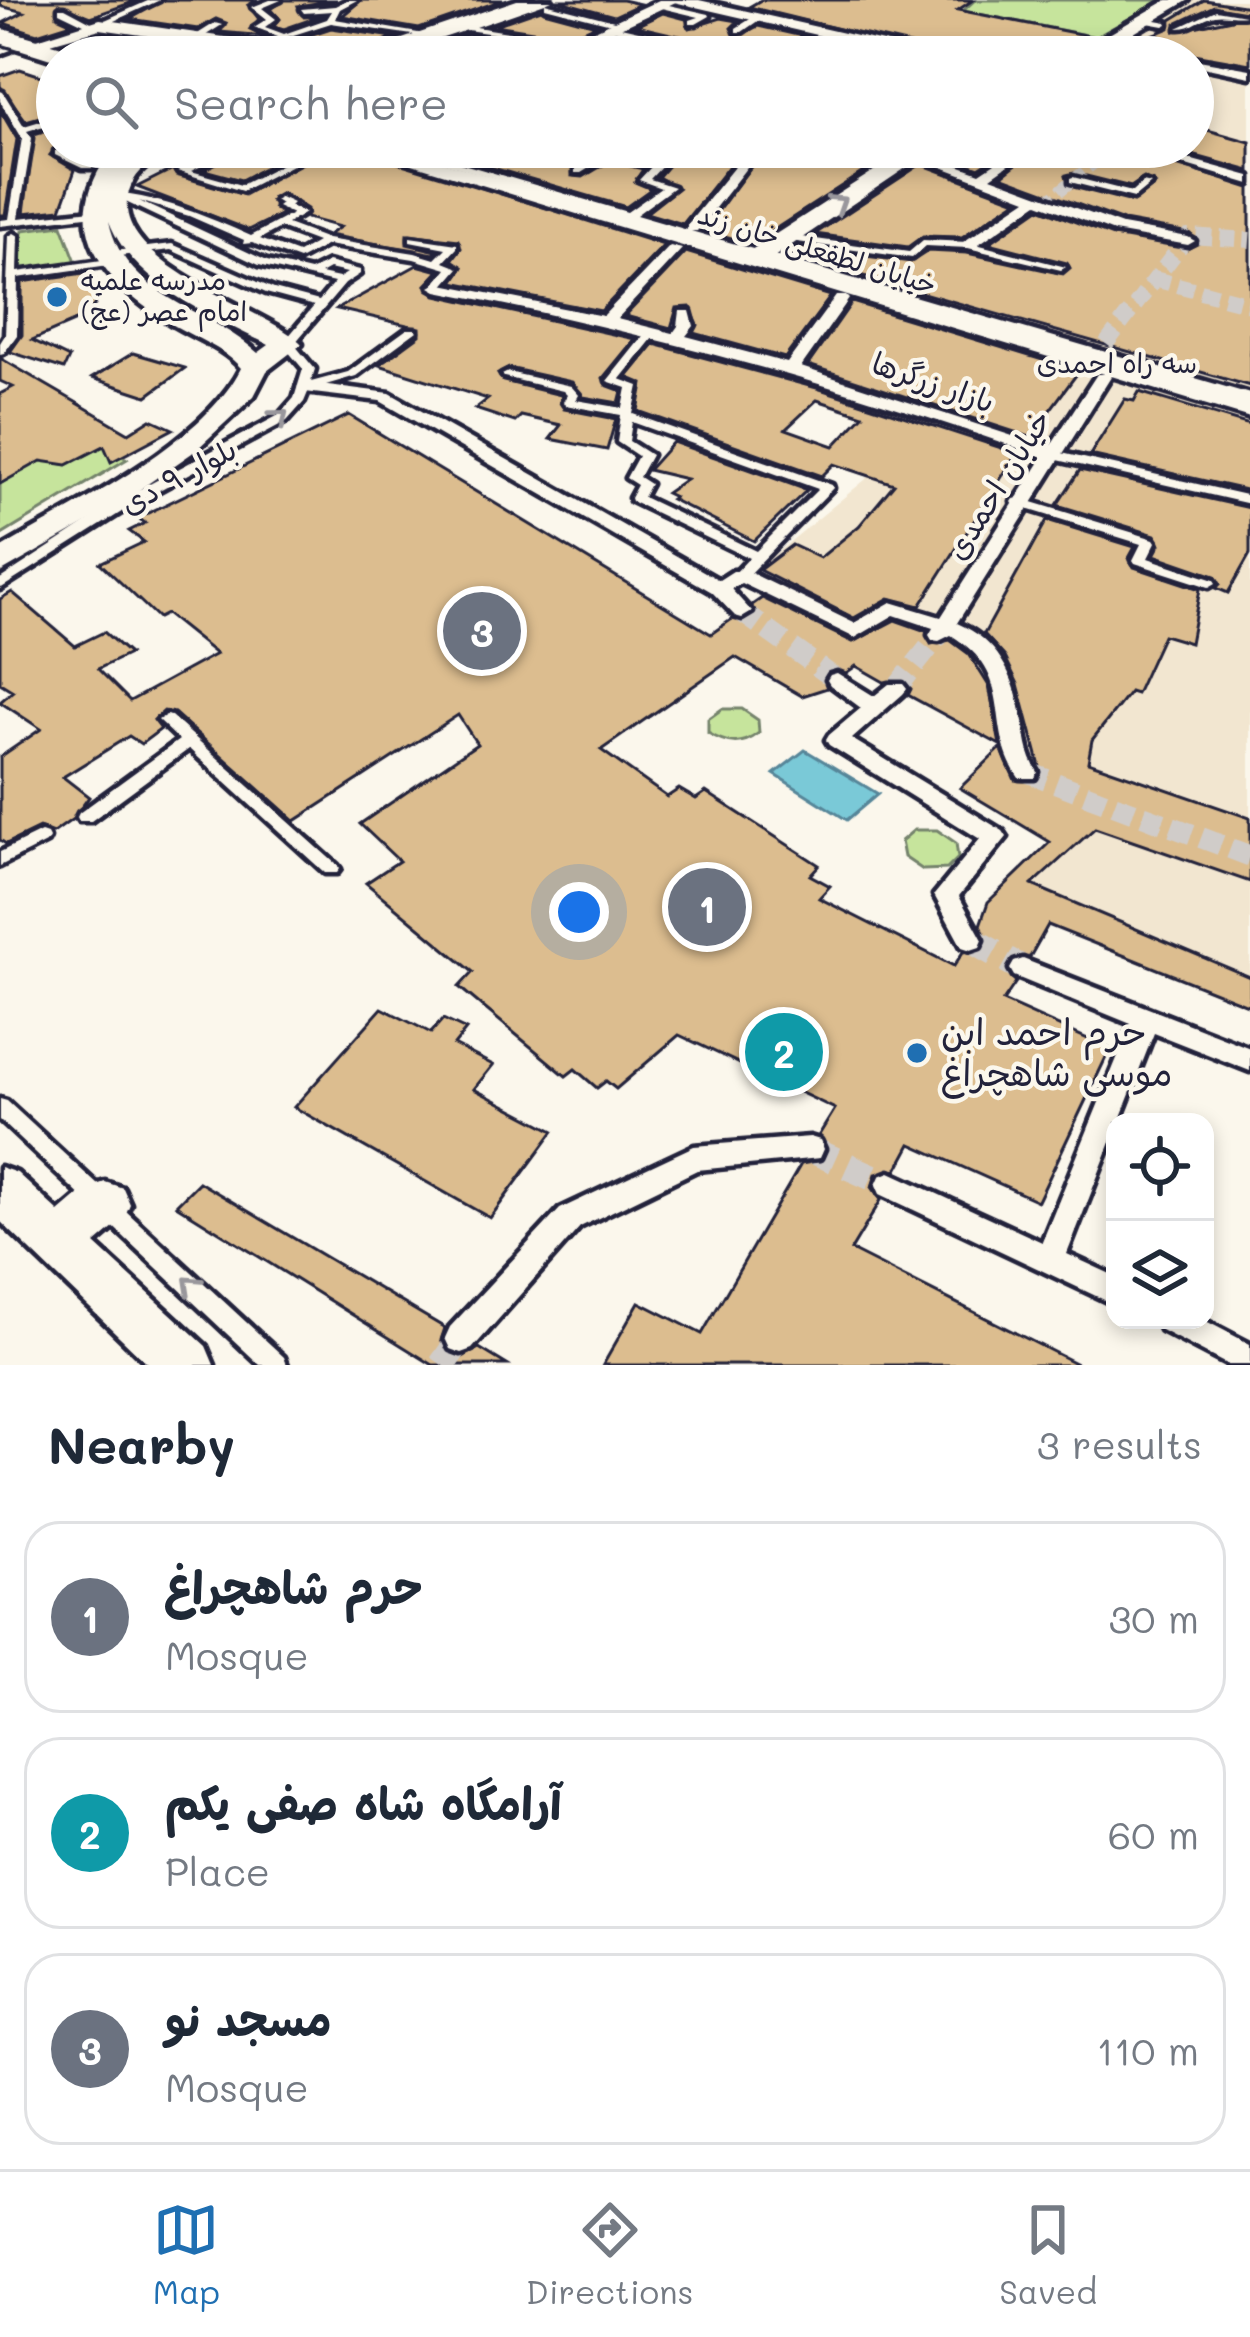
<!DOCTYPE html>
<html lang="en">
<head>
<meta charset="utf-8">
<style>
  :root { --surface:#fff; --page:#f2f2f3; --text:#1f2937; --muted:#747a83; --line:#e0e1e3; --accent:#1f6fb2 }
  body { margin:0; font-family:Mali,"Playpen Sans Arabic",sans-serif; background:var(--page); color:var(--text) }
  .controls { position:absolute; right:36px; bottom:36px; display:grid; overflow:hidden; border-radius:24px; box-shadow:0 6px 18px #0003 }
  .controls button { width:108px; height:108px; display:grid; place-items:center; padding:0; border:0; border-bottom:3px solid var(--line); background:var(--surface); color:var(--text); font:60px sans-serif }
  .you { position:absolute; left:579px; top:912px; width:42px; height:42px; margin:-30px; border:9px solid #fff; border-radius:50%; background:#1a73e8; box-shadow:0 0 0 18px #1a73e833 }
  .badge { display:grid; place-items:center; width:78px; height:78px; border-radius:50%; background:var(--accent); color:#fff; font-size:39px; font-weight:700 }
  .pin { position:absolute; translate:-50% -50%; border:6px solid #fff; box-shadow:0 3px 12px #0006 }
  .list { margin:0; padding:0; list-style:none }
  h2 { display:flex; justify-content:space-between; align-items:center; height:156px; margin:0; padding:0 48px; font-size:51px }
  h2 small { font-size:39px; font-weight:400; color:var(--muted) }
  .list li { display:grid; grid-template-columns:78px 1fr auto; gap:36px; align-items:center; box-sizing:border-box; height:192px; margin:0 24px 24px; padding:0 24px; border:3px solid var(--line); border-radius:36px }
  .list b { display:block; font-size:45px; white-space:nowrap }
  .list p { margin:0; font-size:39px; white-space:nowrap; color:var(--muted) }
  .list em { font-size:39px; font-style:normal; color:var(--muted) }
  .icon { flex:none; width:66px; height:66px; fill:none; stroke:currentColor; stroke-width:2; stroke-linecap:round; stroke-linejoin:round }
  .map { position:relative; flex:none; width:1250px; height:1365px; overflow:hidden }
  .search { position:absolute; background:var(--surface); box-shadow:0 6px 18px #0003; left:36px; right:36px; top:36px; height:132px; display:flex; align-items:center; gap:30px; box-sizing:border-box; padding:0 42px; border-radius:66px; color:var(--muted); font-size:45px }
  .sheet { height:804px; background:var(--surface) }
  nav { display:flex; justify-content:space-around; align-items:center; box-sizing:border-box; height:168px; border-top:3px solid var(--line); background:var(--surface); font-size:33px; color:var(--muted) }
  nav a { display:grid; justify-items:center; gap:6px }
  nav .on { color:var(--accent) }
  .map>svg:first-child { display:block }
</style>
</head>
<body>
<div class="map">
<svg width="1250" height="1365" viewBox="0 0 1250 1365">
  <rect width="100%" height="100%" fill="#fbf7ec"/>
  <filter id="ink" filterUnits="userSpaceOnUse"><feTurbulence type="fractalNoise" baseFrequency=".00833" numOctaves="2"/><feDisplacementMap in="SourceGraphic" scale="24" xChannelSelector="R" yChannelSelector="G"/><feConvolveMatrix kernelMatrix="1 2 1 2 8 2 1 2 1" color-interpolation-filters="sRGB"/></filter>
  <g filter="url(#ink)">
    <path fill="#f2e6d0" d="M1163,0H1250V977L1032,885L1094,828L984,775L1008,748L1006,724L977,709L997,692L993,678L961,662L974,648L899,622L865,648L770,593L783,583L757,569L888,461L836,443L864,415L789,391L624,370L620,361L480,312L504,274L587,226L637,208L718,147H812L901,164L926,147H1193V57H956L999,18L1096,37Z"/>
    <g fill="#c6e49c" stroke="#74836c" stroke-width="3">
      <path d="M975,0H1163L1096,37L963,11Z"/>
      <path d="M62,225L77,264L21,272L23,230Z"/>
      <path d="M104,446L127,459L0,536V484L37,459L67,465Z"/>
      <path d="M722,709H742L758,720L759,733C741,747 727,744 708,733V719Z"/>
      <path d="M914,830H937L956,843L958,858L947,869L923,870L904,857L901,841Z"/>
    </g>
    <path fill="#7ac9d7" stroke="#578699" stroke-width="3" d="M805,750L878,794L847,820L774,774Z"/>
    <g fill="#dcbd8f" stroke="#22223b" stroke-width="3" fill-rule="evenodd">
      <path d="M1,0H139L91,17L59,4L57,16L72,23L37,34L3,23L24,12L0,6Z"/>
      <path d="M164,0H258L248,5L259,19L250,29L264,36L220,32L226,23L216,19L198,29L130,19Z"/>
      <path d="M285,0H337L298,6L304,17L321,16L284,29L274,26L280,19L271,9Z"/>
      <path d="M361,0H503L419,29L342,16Z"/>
      <path d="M556,0H622L640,4L614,16Z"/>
      <path d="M761,0H973L958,10L1095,37L1066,57H953L749,7Z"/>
      <path d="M1204,0L1250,7V64L1133,43L1170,28L1171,20ZM1214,6L1250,15L1175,31L1176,24Z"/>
      <path d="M541,9L544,11L596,25L570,37L495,25Z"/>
      <path d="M663,13L686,19L690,28L721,18L738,21L731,28L736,37L758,26L833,43L834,56L852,48L892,57H755L760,49L750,45L734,57H633L600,42L616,35L690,48L688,38L636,26Z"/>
      <path d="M331,28L394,37L345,57L329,48L288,42Z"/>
      <path d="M100,34L262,57H98L67,43Z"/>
      <path d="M467,35L566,49L589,57H400Z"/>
      <path d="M20,69L57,81V112L26,121L0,86V76Z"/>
      <path d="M0,110L17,139L5,215H0Z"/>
      <path d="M1193,126L1250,142V171L1163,147H1193Z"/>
      <path d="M57,127V146L50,155L75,170L61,209L24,213L34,134Z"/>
      <path d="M245,147H305L241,180L204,170Z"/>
      <path d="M331,147H352L664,245L601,311L453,282L463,267L452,260L461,248L458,240L407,234V244L437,251L434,254L328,235L340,227L306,218L307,209L282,193L271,201L282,214L249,230L137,187L173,169L176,175L244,195Z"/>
      <path d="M421,147H490L482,154L487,163L514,147H604L573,165L572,176L583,177L610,161L643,169L635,182L651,189L626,207Z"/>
      <path d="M684,147H737L740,152L683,224L646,213L678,188L658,177Z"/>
      <path d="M765,147H802L874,165L752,244L704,230Z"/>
      <path d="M941,147H1011L979,168L937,153Z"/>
      <path d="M1038,147H1122L1250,188V386L786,254L797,247L911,262L928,251L967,253L1063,274L1070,268L1067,263L989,243L1039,208L1113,236L1187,249L1199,243L1189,233L1123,221L1001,176ZM1074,173L1131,187L1144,178L1155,185L1133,202L1069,186L1066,175Z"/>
      <path d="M921,164L1017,200L962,237L923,236L908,247L815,234Z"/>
      <path d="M686,252L831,296L785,358L694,333L698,325L690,307L677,308L671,328L625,316Z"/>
      <path d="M417,265L439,271L426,285L436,295L635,339L603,378L606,385L622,391L619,403L583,397L572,382L509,368L498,374L503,381L561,395L564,409L616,419L607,450L550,439L561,425L521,416L515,422L475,409L488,399L379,365L420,335V328L337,309Z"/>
      <path d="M91,272L100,289L95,305L74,322L32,340L69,358L64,369L10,352L22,335V282Z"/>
      <path d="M852,302L1079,371L1030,437L808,365Z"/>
      <path d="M654,344L817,388L1017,453L920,606L889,598L854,618L759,570L792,545L820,558L859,526L894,484L834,464L822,476L638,411L643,384L627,377ZM817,400L863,415L834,446L786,429Z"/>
      <path d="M133,353L185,368L147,396L92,378Z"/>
      <path d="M0,358L129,433L151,419L173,429L111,462L104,446L67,465L41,461L0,484V394L13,387L0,381Z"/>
      <path d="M1139,392L1250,425V491L1090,455L1125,399L1134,401Z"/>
      <path d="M349,415L711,634L732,619L744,622L754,616L752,605L762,598L853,642L895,620L926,631L931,644L950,640L969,654L989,686L1000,745L908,695L911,689L903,680L884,682L856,666L846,673L836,669L823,678L827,688L802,696L735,657L601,750L667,797L679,789L696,799L706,792L819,865L810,875L830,886L819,898L954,966L963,952L984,949L987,938L980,925L988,902L1050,842L960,788L1001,748L1015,780L1035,782L1042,774L1018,684L1005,657L984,634L1047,520L1135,547L1129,558L1134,567L1200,589L1190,643L1163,635L1136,694L1130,692L1092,740L1088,762L1250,818V882L1095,828L1032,885L1250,977V1006L1048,925L1030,957L1010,960L1006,971L1016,982L1003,1001L1110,1049L1038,1201L911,1144L897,1170L876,1174L872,1187L881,1200L851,1250L1079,1365H603L639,1302L702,1334L801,1164L824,1160L828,1147L819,1135L835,1109L679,1035L616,1089L606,1081L597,1088L575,1069L566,1076L459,987L473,972L366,883L399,861L360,824L477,744L458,715L295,821L174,713L164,711L154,720L161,729L141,744L129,736L63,777L89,797L73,819L53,833L39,828L6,844L0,840V757L41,729L0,702L13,691L0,683V599L12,592L75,646L104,632L129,654L98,669L130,701L216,654L166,614L158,618L100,563L144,542L129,531L145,523L138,518Z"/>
      <path d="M673,442L807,490L754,541L671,499L674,497L666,493L686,479L648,470Z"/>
      <path d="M1080,470L1250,508V554L1228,593L1216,588L1220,584L1215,576L1154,555L1160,544L1155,535L1057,505Z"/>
      <path d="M382,1008L431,1033L443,1019L466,1030L454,1045L493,1065L474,1089L554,1131L490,1218L294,1107Z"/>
      <path d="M199,1182L445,1328L441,1340L448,1353L463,1357L479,1348L507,1365H433L176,1205Z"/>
    </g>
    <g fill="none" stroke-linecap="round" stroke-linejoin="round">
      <path stroke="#d0ccc9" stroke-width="12" stroke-dasharray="12 6" stroke-linecap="butt" d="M1046,202L1109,151"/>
      <g stroke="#d0ccc9" stroke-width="16" stroke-dasharray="16 8" stroke-linecap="butt">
        <path d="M1154,279L1250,304"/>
        <path d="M1106,344L1188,236L1250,240"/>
      </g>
      <g stroke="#d0ccc9" stroke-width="21" stroke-dasharray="21 10" stroke-linecap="butt">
        <path d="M742,612L837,680"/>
        <path d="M896,689L939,635"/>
        <path d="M1027,772L1250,856"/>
      </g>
      <g stroke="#d0ccc9" stroke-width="27" stroke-dasharray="27 14" stroke-linecap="butt">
        <path d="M971,940L1023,969"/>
        <path d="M810,1149L890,1185"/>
        <path d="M442,1365L461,1338"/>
      </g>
      <defs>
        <g id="service">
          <path d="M150,0H160L103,26L96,24Z"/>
          <path d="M270,0H281L262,8L276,19L265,27L284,34L327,19L332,11L304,13L301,9L335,6L347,0H357L340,9L335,19L430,35L426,37L331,23L256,47V43L278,36L254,27L267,19L252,7Z"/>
          <path d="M541,0H552L545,3L622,23L615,25L545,7V3L476,27L573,42H576V46L467,30L386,57H374Z"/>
          <path d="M660,3L709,14L710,16L696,24H690V20L699,17L657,7Z"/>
          <path d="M59,8H65L95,24L88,26L59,12Z"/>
          <path d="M1216,10L1245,15C1236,17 1224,13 1215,15C1201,18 1192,29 1178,28Z"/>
          <path d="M755,16L762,18L742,32H736V28Z"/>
          <path d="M1145,18L1167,22L1168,24L1164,26L1142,22Z"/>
          <path d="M215,23L222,25L203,37L196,35Z"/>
          <path d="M612,25L687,42L688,44L684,46L609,29V25Z"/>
          <path d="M0,28L93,55L94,57H81L0,33Z"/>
          <path d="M849,36L856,38L840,52H834V48Z"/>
          <path d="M4,48L11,50L0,54V49Z"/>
          <path d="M749,49L756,51L748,57H738Z"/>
          <path d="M0,91L3,92L24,126L57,116V122L27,131L32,138L19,218L92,210L97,213L95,215L0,226V220L9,219L22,138L0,101Z"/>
          <path d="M228,147H241L191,171L241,185L315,147H327L242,191L177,171Z"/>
          <path d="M390,147H405L627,212L661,188L639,180L652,166L609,156L581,173H575V169L608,150L656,162L670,147H680L650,179L674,187L636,215L1250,394V402Z"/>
          <path d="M499,147H510L493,158H487V154Z"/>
          <path d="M806,147H826L905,163L900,166Z"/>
          <path d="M58,150L84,162H112L117,165L112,168H82L55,155V151Z"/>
          <path d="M1073,177L1132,192L1143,182L1151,184L1134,198L1070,182V178Z"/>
          <path d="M115,193C163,198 206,216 251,236L292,214L277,207L281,204L275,200L280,197L293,203L290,206L305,213L287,224L327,239L415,253L435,259L446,248L410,241V237L457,244V248L444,262L459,268L441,289L437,290L432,287L447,269L414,259L327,245L299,260L252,243L243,244L244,240L189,216L139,201L267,261L310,271L328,262L360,270V274L345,284L294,344L315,369L311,382L348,372L407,329H415L417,331L356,376L309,390L304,402L287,421L139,501L0,589V579L129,495L279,415L294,398L303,369L282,344L314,306L266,293L171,250L110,257L106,256V252L172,244L274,289L319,301L334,283L259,265L115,197ZM280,228L317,242L298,253L260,239ZM329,269L347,273L339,278L320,274Z"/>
          <path d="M14,233L19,236L18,272L116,258L121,261L116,264L18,278L17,335L4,353L0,354V343L5,335L9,236Z"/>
          <path d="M787,235L909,252L923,240L968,242L1066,267L1061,270L968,248L926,246L912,258L783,240L782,238Z"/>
          <path d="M651,330L657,333L620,379L639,386L633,414L832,485L833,488L745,578L740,579L733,575L749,558L631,501L630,498L637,485L626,478L638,456L617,442L621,415L565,405L563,402L567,395L563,391L504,377L502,375L508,372L571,386L579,395L576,400L623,408L627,388L607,381L647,331ZM632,422L818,489L756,551L643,497L650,484L639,477L651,455L629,441Z"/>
          <path d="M1053,451L1250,496V504L1049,458V452Z"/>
          <path d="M1019,498L1154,539L1156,542L1148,558L1214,580L1216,583L1209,587L1135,563L1133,560L1141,544L1014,505L1012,502L1014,499Z"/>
          <path d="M166,715L171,716L337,865L340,869L337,873H325L189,749L91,821H79L77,817L79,813L179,740L158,720Z"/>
          <path d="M41,832L47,834L49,838L47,842L0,866V852Z"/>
          <path d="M0,1099L7,1101L284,1357L287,1365H260L0,1120Z"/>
        </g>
        <g id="pedestrian">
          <path d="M1101,41L1168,54L1174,57H1150L1097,46L1095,44Z"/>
          <path d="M1193,59L1250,69V77L1193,65Z"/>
          <path d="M741,147L761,149L697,231H687V225L747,151Z"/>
          <path d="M1019,147H1034L991,177L1122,225L1188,237L1195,241L1188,245L1114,232L1038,203L973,248H963V242L1027,199L908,154L919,151L980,173Z"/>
          <path d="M1126,147H1146L1250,176V184Z"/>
          <path d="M670,246L682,249L617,319L673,333L678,326L680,311H690L694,326L686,336L787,363L836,296H846L849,299L801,367L1049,448L1097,374H1109L1111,377L957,623C997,640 1014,674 1022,716C1026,736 1026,754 1038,772L1035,778H1019C983,726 1019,677 951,635L939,641L932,640L929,635L933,628L894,615L855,638L741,583L731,589L752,612L742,618L735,616L712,592L380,401L305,392L297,387L305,382L390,393L719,580L733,571H747L854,623L891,602L941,617L1043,457C844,386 644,331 437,291L430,287L437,283L603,316Z"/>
          <path d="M837,673L874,696L889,684H903L907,689L903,694L852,739L1003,831L1007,837L959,896L983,940L980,947L971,950L962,947L934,895L980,839L829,745L826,740L829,735L861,708L830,685L827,680L830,675Z"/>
          <path d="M1023,959L1250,1048V1071L1154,1033L1119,1122H1115V1132L1067,1254L1115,1276V1305L880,1194L876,1185L880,1176L890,1172L1042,1242L1131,1024L1014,976L1010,969L1014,962Z"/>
          <path d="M810,1137L820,1140L824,1149L820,1158L697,1170L580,1227L472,1349L461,1353L450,1349L445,1338L450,1327L560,1209L694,1146Z"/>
          <path d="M1157,1320H1204L1250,1344V1365H1228L1161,1330Z"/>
        </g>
        <g id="minor">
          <path d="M659,0H680L588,43L629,57H603L565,44Z"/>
          <path d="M100,19L328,52L336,57H294L100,29L26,50L18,45Z"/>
        </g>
        <g id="tertiary">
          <path d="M517,0H544L379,57H349Z"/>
          <path d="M665,0H699L949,57H912Z"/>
          <path d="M1167,0H1189L1094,57H1070Z"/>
          <path d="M0,31L72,53L75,57L57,61L0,43Z"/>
          <path d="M143,147H167C158,158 141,168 134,180C89,260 268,307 302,344L267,371L254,396L195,451L113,508L0,573V549C72,506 203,444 241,368C221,346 194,338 170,323C104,284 58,228 107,157H123L125,163ZM109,221C132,284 213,317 269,345L258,353C209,308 124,297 109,221Z"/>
          <path d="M356,147H391L748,252L911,147H937L771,259L1250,400V418Z"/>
          <path d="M0,1167L17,1173L59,1212L87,1188L105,1182L123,1188L130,1204L123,1220L95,1244L206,1346L214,1365H149L0,1221Z"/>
        </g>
      </defs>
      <use href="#service" stroke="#22223b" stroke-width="9"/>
      <use href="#pedestrian" stroke="#22223b" stroke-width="9"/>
      <use href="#minor" stroke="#22223b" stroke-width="9"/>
      <use href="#tertiary" stroke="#22223b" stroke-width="9"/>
      <use href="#service" fill="#fbf7ec" fill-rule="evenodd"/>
      <use href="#pedestrian" fill="#fbf7ec" fill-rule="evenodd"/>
      <use href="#minor" fill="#fbf7ec" fill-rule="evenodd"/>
      <use href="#tertiary" fill="#fbf7ec" fill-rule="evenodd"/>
    </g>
    <defs><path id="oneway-chevron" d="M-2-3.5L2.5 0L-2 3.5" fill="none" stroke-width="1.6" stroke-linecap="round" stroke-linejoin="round" transform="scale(3)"/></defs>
    <g stroke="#99979c">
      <use href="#oneway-chevron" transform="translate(838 203) rotate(-33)"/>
      <use href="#oneway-chevron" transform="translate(280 417) rotate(-39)"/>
      <use href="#oneway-chevron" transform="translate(191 1284) rotate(-137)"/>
    </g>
  </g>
  <g fill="#1f6fb2" stroke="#fbf7ec" stroke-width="4.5">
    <circle cx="57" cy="297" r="12"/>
    <circle cx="917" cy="1053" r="12"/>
  </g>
  <g text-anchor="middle" stroke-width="9" stroke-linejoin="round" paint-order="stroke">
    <g font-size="27" fill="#22223b" stroke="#fbf7ec">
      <text transform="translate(817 250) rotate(17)" y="9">خیابان لطفعلی خان زند</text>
    </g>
    <g font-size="27" fill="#22223b" stroke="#fbf7ec" text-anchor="start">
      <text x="81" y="290">مدرسه علمیه<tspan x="81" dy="31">امام عصر (عج)</tspan></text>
    </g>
    <g font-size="27" fill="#22223b" stroke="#fbf7ec">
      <text x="1117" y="373">سه راه احمدی</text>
    </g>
    <g font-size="30" fill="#22223b" stroke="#fbf7ec">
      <text transform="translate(933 383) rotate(19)" y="10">بازار زرگرها</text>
      <text transform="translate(179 477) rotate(-28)" y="10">بلوار ۹ دی</text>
      <text transform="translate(999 485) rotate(-58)" y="10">خیابان احمدی</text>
    </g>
    <g font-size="36" fill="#22223b" stroke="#fbf7ec" text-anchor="start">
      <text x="941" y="1045">حرم احمد ابن<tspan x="941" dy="41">موسی شاهچراغ</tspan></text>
    </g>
  </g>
</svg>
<div class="controls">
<button><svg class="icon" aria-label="locate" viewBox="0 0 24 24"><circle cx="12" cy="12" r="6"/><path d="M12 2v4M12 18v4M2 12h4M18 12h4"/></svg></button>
<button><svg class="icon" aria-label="layers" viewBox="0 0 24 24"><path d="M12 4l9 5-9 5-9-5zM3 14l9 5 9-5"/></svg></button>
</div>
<div class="you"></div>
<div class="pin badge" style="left:707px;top:907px;background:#6b7280">1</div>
<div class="pin badge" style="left:784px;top:1052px;background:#0f9aa8">2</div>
<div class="pin badge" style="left:482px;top:631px;background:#6b7280">3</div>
<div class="search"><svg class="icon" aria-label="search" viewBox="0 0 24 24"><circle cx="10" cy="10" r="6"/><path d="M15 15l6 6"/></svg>Search here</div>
</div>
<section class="sheet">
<h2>Nearby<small>3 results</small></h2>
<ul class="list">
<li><span class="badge" style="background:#6b7280">1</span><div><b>حرم شاهچراغ</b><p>Mosque</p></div><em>30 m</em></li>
<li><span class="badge" style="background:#0f9aa8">2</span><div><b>آرامگاه شاه صفی یکم</b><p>Place</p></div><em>60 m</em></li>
<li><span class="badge" style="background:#6b7280">3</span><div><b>مسجد نو</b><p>Mosque</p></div><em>110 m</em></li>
</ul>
</section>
<nav>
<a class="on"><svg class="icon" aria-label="map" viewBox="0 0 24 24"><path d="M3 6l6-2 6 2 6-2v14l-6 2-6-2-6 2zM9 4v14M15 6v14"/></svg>Map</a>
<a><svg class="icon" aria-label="directions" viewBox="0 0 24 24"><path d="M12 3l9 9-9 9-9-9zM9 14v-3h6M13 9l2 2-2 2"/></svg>Directions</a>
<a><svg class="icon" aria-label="saved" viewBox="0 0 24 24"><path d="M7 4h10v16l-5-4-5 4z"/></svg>Saved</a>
</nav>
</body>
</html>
